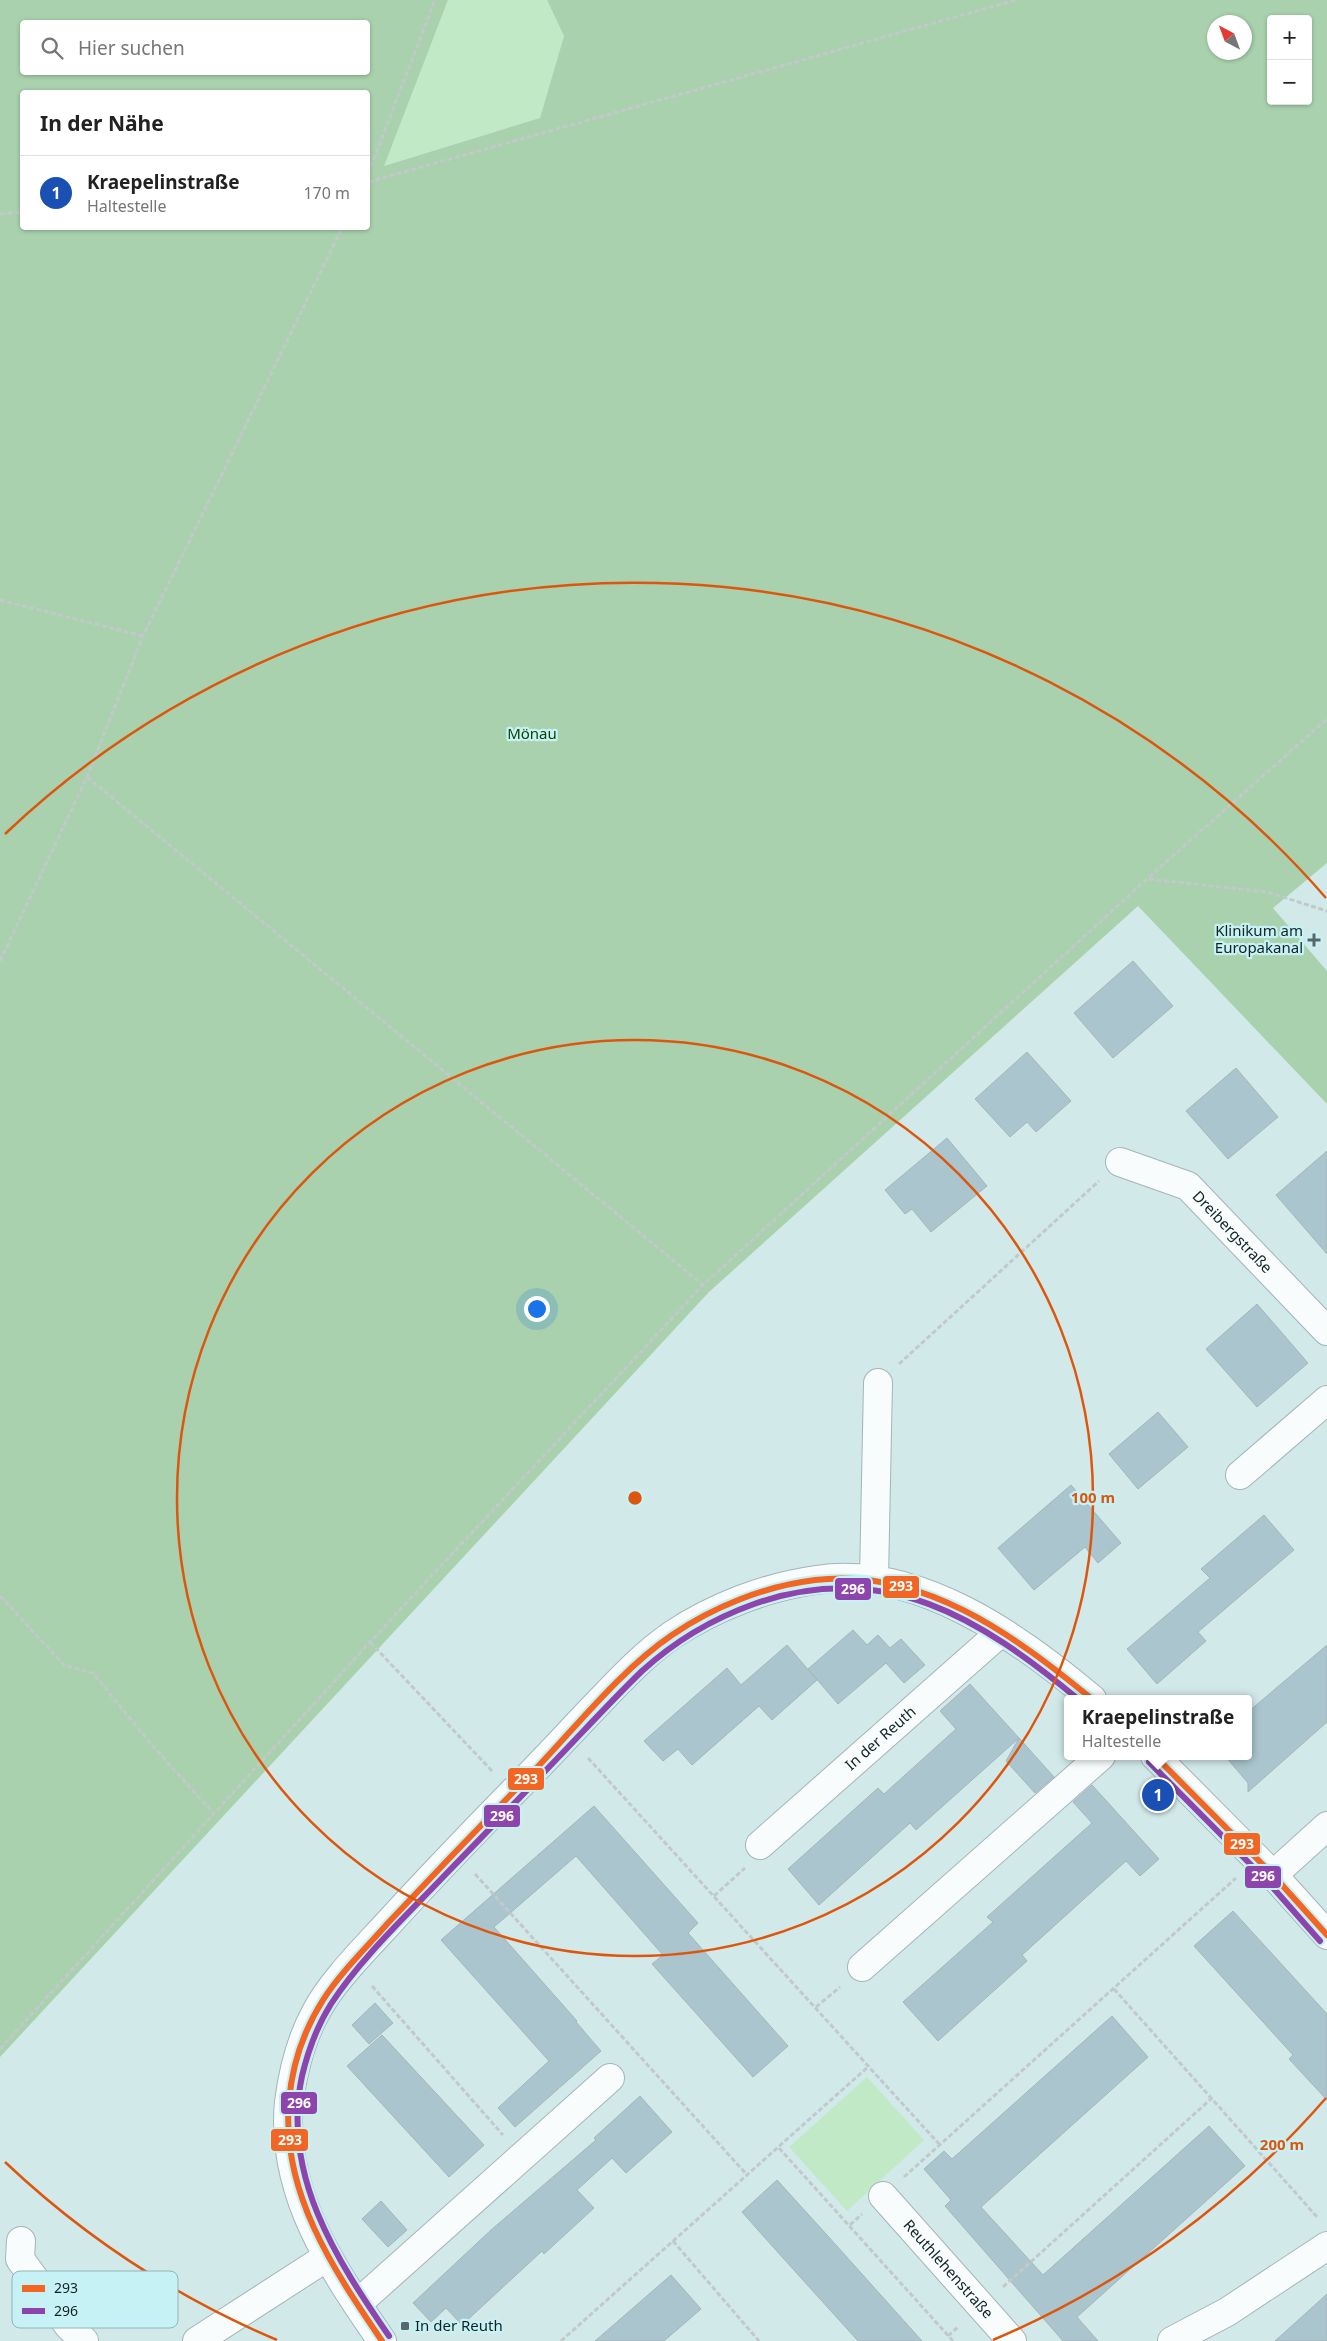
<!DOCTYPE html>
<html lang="de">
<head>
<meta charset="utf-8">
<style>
  :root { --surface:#fff; --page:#f6f6f6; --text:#222; --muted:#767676; --line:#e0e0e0; --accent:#2563eb }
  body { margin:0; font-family:"Noto Sans",sans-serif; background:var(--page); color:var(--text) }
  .controls { position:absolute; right:15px; top:15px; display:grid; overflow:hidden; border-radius:5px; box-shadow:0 1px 4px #0004 }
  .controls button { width:45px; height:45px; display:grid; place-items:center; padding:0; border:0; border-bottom:1px solid var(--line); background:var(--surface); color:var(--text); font:25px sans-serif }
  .compass { position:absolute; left:1207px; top:15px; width:45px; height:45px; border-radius:50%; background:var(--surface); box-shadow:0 1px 4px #0004; rotate:319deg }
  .you { position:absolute; left:536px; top:1308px; width:18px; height:18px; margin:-12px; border:4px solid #fff; border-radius:50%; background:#1a73e8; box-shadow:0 0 0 8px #1a73e833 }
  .badge { display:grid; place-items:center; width:32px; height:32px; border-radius:50%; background:var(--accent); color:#fff; font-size:16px; font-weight:700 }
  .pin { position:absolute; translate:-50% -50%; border:2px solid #fff; box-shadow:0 1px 5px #0006 }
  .popup { position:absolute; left:1064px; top:1695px; width:188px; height:65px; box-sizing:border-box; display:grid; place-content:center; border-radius:5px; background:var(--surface); filter:drop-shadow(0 1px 4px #0005); font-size:16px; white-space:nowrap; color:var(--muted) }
  .popup b { font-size:19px; color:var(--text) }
  .popup::after { content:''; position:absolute; left:50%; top:100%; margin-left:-10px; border:10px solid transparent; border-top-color:var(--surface) }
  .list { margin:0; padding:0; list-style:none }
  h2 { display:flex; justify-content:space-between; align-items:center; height:65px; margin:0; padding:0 20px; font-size:21px }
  h2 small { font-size:16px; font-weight:400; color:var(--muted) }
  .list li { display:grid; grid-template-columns:32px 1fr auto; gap:15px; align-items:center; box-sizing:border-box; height:75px; padding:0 20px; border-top:1px solid var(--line) }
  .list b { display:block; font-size:19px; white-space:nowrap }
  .list p { margin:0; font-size:16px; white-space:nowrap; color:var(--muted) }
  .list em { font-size:16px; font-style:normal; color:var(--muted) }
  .icon { flex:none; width:28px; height:28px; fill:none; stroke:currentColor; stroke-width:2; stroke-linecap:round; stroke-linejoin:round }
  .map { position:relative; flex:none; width:1327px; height:2341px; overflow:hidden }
  .search { position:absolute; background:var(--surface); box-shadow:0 1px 4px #0004; left:20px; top:20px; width:350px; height:55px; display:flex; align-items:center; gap:12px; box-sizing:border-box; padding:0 18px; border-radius:5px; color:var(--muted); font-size:19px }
  .panel { position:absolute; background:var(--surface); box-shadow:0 1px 4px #0004; left:20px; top:90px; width:350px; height:140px; border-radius:5px }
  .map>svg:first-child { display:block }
</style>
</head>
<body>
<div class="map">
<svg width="1327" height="2341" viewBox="0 0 1327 2341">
  <rect width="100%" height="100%" fill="#d2e9ea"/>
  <g fill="#c2e9c6">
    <path d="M448,0H547L564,36L540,118L383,166Z"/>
    <path d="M867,2077L924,2140L847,2211L789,2147Z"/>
  </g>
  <path fill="#a9d1ad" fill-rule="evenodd" d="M0,0H448L384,166L540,118L564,36L547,0H1327V863L1273,908L1327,971V1104L1138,906L709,1292L0,2057ZM1271,19H1308V101H1271ZM22,22H368V72H22ZM1214,22H1244V52H1214ZM22,92H368V228H22Z"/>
  <g fill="#aac5ce" stroke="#a5b5b9">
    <path d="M1133,961L1173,1006L1113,1058L1074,1013Z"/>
    <path d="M1027,1052L1071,1101L1036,1132L1027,1122L1010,1137L975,1099Z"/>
    <path d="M1236,1068L1278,1117L1228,1159L1186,1111Z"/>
    <path d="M947,1138L987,1186L931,1232L912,1209L905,1214L885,1190Z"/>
    <path d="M1327,1151V1254L1276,1195Z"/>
    <path d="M1257,1304L1308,1363L1257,1407L1206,1349Z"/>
    <path d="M1158,1412L1188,1447L1138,1489L1109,1454Z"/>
    <path d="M1071,1485L1121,1543L1098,1563L1085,1547L1034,1590L998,1548Z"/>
    <path d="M1264,1515L1294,1550L1198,1632L1206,1641L1157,1684L1127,1649L1210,1578L1201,1569Z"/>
    <path d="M853,1630L867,1645L878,1635L890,1648L901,1639L925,1665L904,1683L886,1663L838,1704L808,1669Z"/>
    <path d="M787,1645L817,1680L772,1720L759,1706L692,1765L678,1749L663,1761L644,1741L727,1668L741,1685Z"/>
    <path d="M1327,1645V1722L1248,1792V1783L1225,1756H1248V1712Z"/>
    <path d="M970,1684L1019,1738L916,1830L910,1823L819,1905L788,1869L878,1788L884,1794L956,1729L940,1711Z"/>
    <path d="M1019,1738L1054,1777L1035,1793L1006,1761Z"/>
    <path d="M1092,1785L1159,1859L1140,1876L1126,1861L1022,1955L1027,1961L938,2041L903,2002L993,1922L987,1917L1092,1823L1073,1802Z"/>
    <path d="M594,1806L698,1923L688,1933L788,2046L753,2077L652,1964L663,1955L576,1856L494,1927L577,2021L576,2022L601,2051L515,2127L498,2108L549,2061L441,1940Z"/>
    <path d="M1233,1911L1327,2014V2100L1289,2059L1293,2055L1194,1946Z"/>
    <path d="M375,2003L393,2023L369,2044L352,2025Z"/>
    <path d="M1112,2016L1148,2057L981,2207L1043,2275L1209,2126L1245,2166L1077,2317L1098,2341H1063L945,2206L951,2200L924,2169L944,2151L952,2159Z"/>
    <path d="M382,2035L484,2145L449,2177L347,2066Z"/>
    <path d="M640,2096L672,2132L626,2173L612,2158L577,2190L594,2208L544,2254L542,2251L462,2325L446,2308L431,2322L413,2303L491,2230L596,2140L594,2138Z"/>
    <path d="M777,2180L827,2235L922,2341H858L765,2238L742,2212Z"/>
    <path d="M381,2201L407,2230L388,2247L362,2219Z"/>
    <path d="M671,2275L701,2309L664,2341H595Z"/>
    <path d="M1327,2294V2341H1275Z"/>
  </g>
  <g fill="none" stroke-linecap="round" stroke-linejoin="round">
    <defs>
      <g id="minor">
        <path id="s1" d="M1120,1162L1188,1186L1327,1331"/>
        <path d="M1240,1475L1327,1400"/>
        <path d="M874,1578L878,1383"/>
        <path d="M1155,1756L1273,1875L1327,1935"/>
        <path id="s2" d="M760,1845L1001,1632"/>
        <path d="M1273,1875L1327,1826"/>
        <path d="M862,1967L1101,1756"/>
        <path id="s3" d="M883,2196L1012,2341"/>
        <path d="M21,2241L20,2259L68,2325L84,2341"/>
        <path d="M357,2304L610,2078"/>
        <path d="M197,2341L327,2257"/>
        <path d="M382,2341C333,2270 280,2193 289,2102C293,2071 301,2039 316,2012C331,1983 362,1952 384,1928C426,1882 470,1836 514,1791C544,1761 573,1729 602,1699C624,1676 646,1653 672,1635C714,1607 766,1587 816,1580C916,1564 1019,1637 1092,1699"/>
        <path d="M1172,2341L1227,2312L1327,2246"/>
      </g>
    </defs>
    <use href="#minor" stroke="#a3b5b7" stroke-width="30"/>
    <g stroke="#c1c9ca" stroke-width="3" stroke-dasharray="5 2.5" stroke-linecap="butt">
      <path d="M368,174L435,0"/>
      <path d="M368,182L1016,0"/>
      <path d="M0,214L22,212"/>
      <path d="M0,600L143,636"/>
      <path d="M87,777L703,1285"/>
      <path d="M1149,879L1267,892L1327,911"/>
      <path d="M0,961L87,777L143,636L342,228"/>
      <path d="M899,1364L1099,1181"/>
      <path d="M0,1596L64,1665L93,1673L151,1744L214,1814"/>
      <path d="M370,1642L493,1772"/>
      <path d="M588,1758L940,2145"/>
      <path d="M475,1874L748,2176"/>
      <path d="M714,1896L745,1868"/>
      <path d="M372,1986L503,2135"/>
      <path d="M1114,1989L1318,2218"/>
      <path d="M816,2007L840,1987"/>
      <path d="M0,2049L370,1642L703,1285L1148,878L1327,719"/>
      <path d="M779,2148L953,2341"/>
      <path d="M904,2177L1236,1878"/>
      <path d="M850,2225L862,2214"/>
      <path d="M673,2241L759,2341"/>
      <path d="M1003,2287L1212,2098"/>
      <path d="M948,2336L959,2326"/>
      <path d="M561,2341L869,2066"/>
    </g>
    <use href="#minor" stroke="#f8fcfc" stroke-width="28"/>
    <defs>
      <g id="bus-1">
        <path d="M1155,1756L1273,1875L1327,1935"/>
        <path d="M382,2341C333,2269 281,2192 289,2101C292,2066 304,2030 323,2000C341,1972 366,1948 388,1923C434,1874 481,1825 528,1777C573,1731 619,1671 672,1635C713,1607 765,1586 815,1580C922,1567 1014,1635 1092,1699"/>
      </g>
      <g id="bus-2">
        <path d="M1149,1762L1267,1881L1320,1941"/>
        <path d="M389,2336C336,2259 281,2174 302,2076C308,2051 317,2026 331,2004C360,1959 407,1915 445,1875C480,1839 515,1803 550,1766C581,1734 610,1702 642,1671C675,1641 712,1619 754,1604C885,1558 980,1618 1078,1699"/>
      </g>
    </defs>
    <use href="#bus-1" stroke="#c7f2f5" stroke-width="10"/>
    <use href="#bus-2" stroke="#c7f2f5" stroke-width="10"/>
    <use href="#bus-1" stroke="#f26522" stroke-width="6"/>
    <use href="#bus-2" stroke="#8e44ad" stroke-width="6"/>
  </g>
  <g fill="none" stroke="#dd560d" stroke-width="2.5">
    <circle cx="635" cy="1498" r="458"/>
    <path d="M1326 2098A915 915 0 0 1 993 2340M277 2340A915 915 0 0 1 5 2162M5 834A915 915 0 0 1 1326 898"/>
  </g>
  <g fill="#566869" stroke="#c7f2f5" stroke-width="2">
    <path d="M1311.5 932.5h5v5h5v5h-5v5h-5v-5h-5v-5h5z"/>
    <rect x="400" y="2321" width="10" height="10" rx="2.5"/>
  </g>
  <g text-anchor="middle" stroke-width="4.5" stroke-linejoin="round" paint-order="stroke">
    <g font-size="15" fill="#0e4300" stroke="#c7f2f5">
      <text x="532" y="739">Mönau</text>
    </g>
    <g font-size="15" fill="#132324" stroke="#c7f2f5" text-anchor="end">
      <text x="1303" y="936">Klinikum am<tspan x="1303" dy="17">Europakanal</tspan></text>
      <text x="415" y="2331" text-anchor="start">In der Reuth</text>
    </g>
    <g font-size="15" fill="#132324" stroke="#c7f2f5">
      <text dy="5" stroke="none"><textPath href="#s1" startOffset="136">Dreibergstraße</textPath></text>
      <text dy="5" stroke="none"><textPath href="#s2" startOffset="161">In der Reuth</textPath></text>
      <text dy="5" stroke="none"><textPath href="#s3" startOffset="98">Reuthlehenstraße</textPath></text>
    </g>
  </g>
  <rect x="12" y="2271" width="166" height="57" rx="8" fill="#c7f2f5" stroke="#91b4b6" stroke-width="1"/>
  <rect x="22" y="2285" width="23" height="7" fill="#f26522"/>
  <rect x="22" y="2308" width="23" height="6" fill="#8e44ad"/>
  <g font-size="14" fill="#132324">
    <text x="54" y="2293">293</text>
    <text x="54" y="2316">296</text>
  </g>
  <circle cx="635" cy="1498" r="8" fill="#dd560d" stroke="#c7f2f5" stroke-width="2.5"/>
  <g font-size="15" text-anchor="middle" font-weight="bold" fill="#dd560d" stroke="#c7f2f5" stroke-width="4.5" stroke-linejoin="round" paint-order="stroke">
    <text x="1093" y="1503">100 m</text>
    <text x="1282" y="2150">200 m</text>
  </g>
  <g stroke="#c7f2f5" stroke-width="2">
    <rect x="882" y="1575" width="38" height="24" rx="5" fill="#f26522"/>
    <rect x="834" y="1577" width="38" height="24" rx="5" fill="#8e44ad"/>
    <rect x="507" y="1767" width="38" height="24" rx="5" fill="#f26522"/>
    <rect x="483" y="1804" width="38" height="24" rx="5" fill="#8e44ad"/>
    <rect x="1223" y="1832" width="38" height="24" rx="5" fill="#f26522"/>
    <rect x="1244" y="1865" width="38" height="24" rx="5" fill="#8e44ad"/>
    <rect x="280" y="2091" width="38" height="24" rx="5" fill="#8e44ad"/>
    <rect x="270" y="2128" width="39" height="24" rx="5" fill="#f26522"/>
  </g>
  <g font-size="14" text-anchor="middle" font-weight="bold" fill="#fff">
    <text x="901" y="1591">293</text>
    <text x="853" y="1594">296</text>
    <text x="526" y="1784">293</text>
    <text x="502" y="1821">296</text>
    <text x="1242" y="1849">293</text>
    <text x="1263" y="1881">296</text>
    <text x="299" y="2108">296</text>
    <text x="290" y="2145">293</text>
  </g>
</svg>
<div class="controls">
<button>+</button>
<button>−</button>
</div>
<svg class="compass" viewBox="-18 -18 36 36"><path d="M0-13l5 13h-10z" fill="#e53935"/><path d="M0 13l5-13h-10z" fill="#767676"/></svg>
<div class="you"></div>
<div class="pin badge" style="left:1158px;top:1795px;background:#1a4fb4">1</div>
<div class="popup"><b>Kraepelinstraße</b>Haltestelle</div>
<div class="search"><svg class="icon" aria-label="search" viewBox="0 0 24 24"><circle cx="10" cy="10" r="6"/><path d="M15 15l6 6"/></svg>Hier suchen</div>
<section class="panel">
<h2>In der Nähe<small></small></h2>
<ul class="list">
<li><span class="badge" style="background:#1a4fb4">1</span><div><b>Kraepelinstraße</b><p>Haltestelle</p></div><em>170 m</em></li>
</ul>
</section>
</div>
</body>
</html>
